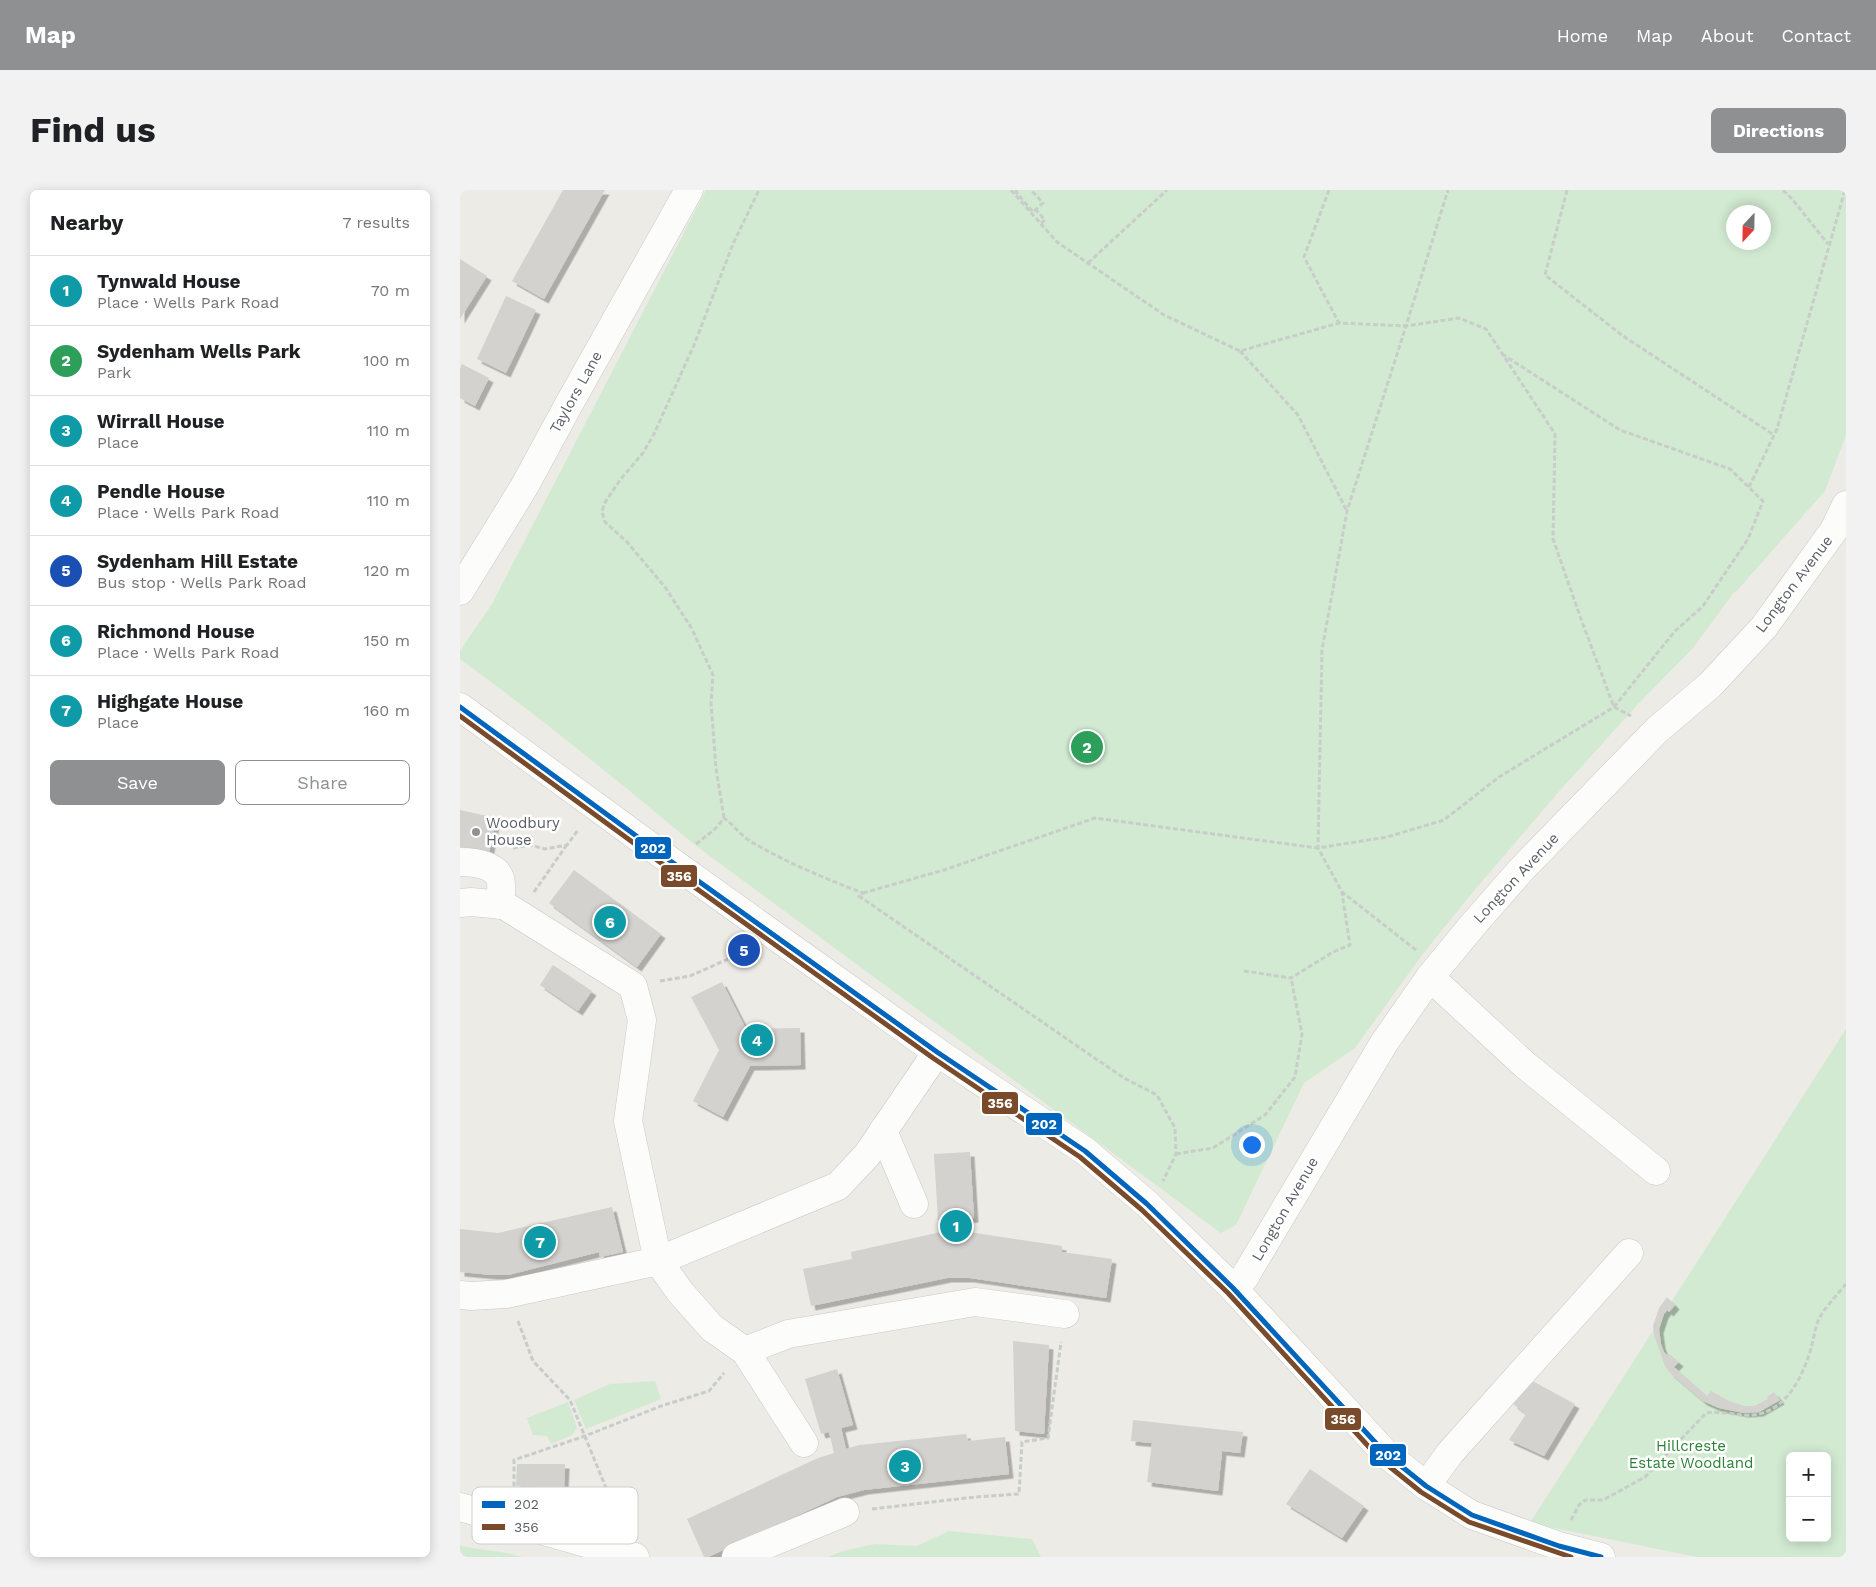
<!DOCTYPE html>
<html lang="en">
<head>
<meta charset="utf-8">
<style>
  :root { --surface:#fff; --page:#f2f2f2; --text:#202124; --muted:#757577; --line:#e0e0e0; --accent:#8e9092 }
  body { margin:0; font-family:"Work Sans",sans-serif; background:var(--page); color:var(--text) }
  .controls { position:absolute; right:15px; bottom:15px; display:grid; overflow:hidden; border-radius:8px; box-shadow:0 2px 12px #0003 }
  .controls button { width:45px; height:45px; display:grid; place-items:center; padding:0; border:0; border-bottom:1px solid var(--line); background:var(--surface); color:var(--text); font:25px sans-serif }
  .compass { position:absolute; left:1266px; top:15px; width:45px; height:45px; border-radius:50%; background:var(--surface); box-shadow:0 2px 12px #0003; rotate:202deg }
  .you { position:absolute; left:791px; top:954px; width:18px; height:18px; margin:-12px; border:4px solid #fff; border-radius:50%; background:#1a73e8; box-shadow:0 0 0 8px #1a73e833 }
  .badge { display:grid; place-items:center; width:32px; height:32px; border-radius:50%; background:var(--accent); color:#fff; font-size:16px; font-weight:700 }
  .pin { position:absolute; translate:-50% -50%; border:2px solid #fff; box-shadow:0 1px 5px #0006 }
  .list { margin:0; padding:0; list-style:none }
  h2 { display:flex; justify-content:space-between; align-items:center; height:65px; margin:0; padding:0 20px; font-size:21px }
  h2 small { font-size:16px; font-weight:400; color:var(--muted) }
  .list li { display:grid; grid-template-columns:32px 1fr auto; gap:15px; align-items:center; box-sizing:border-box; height:70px; padding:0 20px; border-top:1px solid var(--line) }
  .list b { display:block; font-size:19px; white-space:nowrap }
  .list p { margin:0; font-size:16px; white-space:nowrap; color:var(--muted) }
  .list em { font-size:16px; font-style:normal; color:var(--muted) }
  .actions { display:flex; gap:10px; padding:15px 20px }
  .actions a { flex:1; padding:11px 0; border:1px solid var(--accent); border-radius:8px; text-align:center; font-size:18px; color:var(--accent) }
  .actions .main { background:var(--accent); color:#fff }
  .map { position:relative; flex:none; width:1386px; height:1367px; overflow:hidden; border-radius:8px }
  header { display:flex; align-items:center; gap:30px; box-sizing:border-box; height:70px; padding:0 25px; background:var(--accent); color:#fff }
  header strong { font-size:24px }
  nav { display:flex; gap:28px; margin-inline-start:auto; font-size:18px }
  .intro { display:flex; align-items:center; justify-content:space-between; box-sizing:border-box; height:120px; padding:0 30px }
  h1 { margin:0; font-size:35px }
  .button { padding:12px 22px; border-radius:8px; background:var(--accent); color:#fff; font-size:18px; font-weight:700 }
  main { display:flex; gap:30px; padding:0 30px }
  aside { flex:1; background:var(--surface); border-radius:8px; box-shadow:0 2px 12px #0003 }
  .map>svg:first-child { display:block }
</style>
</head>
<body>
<header>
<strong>Map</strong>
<nav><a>Home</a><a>Map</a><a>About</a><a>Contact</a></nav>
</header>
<div class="intro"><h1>Find us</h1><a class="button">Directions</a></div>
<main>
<aside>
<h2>Nearby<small>7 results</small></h2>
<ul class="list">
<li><span class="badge" style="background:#0f9aa8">1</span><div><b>Tynwald House</b><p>Place · Wells Park Road</p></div><em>70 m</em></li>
<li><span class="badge" style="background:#2e9e5b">2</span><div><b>Sydenham Wells Park</b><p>Park</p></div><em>100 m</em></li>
<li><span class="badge" style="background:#0f9aa8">3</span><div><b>Wirrall House</b><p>Place</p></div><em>110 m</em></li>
<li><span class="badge" style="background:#0f9aa8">4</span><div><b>Pendle House</b><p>Place · Wells Park Road</p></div><em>110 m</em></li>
<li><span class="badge" style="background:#1a4fb4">5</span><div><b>Sydenham Hill Estate</b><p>Bus stop · Wells Park Road</p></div><em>120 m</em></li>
<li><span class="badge" style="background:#0f9aa8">6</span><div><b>Richmond House</b><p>Place · Wells Park Road</p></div><em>150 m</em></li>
<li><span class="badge" style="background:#0f9aa8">7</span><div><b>Highgate House</b><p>Place</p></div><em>160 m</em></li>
</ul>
<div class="actions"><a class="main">Save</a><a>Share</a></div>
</aside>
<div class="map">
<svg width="1386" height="1367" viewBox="0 0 1386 1367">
  <defs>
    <filter id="shadow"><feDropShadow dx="4.5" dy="4.5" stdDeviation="0" flood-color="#0004"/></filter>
  </defs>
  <rect width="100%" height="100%" fill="#ecebe6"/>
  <g fill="#d2ead1" fill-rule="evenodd">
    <path d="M246,0H1386V245L1365,301L1274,404L1275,401L1233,458L1181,511L1102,598L1017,697L962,765L895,858L844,893L776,1035L761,1043L235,655C158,591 81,528 0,469V461L32,414ZM1274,22H1304V52H1274Z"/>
    <path d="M1386,839V1367H1237L1070,1333ZM1330,1266H1367V1348H1330Z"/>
    <path d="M195,1191L201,1209L126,1239L114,1210L150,1194Z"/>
    <path d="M108,1212L117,1238L112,1245L91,1254L87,1246L73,1245L67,1228Z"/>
    <path d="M489,1341L572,1349L581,1367H368L383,1361L415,1354L457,1356Z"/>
    <path d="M0,1356C21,1360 43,1361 63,1367H0Z"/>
  </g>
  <g fill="#d3d2cf" filter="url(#shadow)">
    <path d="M103,0H145L84,109L52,91Z"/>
    <path d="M0,69L27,86L0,129Z"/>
    <path d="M46,106L76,120L46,183L17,169Z"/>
    <path d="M2,174L29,188L15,216L0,208V179Z"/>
    <path d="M0,620L36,628L29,663L0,657Z"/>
    <path d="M114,680L201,744L177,777L89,713Z"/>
    <path d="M93,775L132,801L118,821L80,795Z"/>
    <path d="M262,792L286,839L340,838L341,875L290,876L263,927L233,911L259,860L231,807Z"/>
    <path d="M510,962L514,1028L502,1029V1046L509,1045V1042L602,1056V1062L652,1069L646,1108L510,1088H487L351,1116L343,1079L392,1069L391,1062L481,1042L482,1046H489V1029L478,1030L474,964Z"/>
    <path d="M152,1017L163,1062L140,1067L139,1062L48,1085H32L0,1082V1039L38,1043Z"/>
    <path d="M1207,1107L1215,1115L1209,1122L1207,1120L1204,1124L1199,1139L1201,1154L1204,1162L1207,1165L1209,1164L1219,1172L1214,1177L1247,1206L1251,1201L1269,1211L1285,1216H1294L1308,1209L1307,1207L1314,1202L1320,1210L1299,1222L1284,1223L1259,1218L1243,1211L1210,1183L1205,1176L1194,1145L1193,1136L1199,1118Z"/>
    <path d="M553,1151L589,1155L584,1244L555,1241Z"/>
    <path d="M377,1179L393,1235L381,1238L386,1259L399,1255L506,1244L508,1251L545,1247L549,1284L404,1300L377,1307L248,1367H244L227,1329L358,1268L374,1263L369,1242L361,1244L345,1189Z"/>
    <path d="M1067,1188L1115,1214L1084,1266L1049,1250L1066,1224L1053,1214Z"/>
    <path d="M673,1230L783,1242L780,1263L762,1261L758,1301L687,1292L692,1253L671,1251Z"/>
    <path d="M57,1274H105L104,1298L56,1296Z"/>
    <path d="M850,1279L904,1316L882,1348L826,1314Z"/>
  </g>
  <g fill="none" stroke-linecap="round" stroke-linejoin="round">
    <defs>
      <g id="minor">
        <path d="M0,401L64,297L109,214L229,0"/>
        <path d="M0,517L216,675L477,862L625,961L687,1014L773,1098L926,1264L966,1296L1012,1325L1099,1356L1141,1367"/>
        <path d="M0,672C16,672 40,675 41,694C42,701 40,708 40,715"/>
        <path d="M0,713L11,712L44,715L173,796L182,830L168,931L198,1071L221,1103L252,1138L285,1161L328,1144L515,1112L605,1124"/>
        <path d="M970,787L1065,875L1196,981"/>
        <path d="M423,941L454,1014"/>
        <path d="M773,1098L784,1088L924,853L970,787L1012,736L1061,680L1197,540L1250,495L1304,437L1374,340L1386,315"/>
        <path d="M0,1105L11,1106L46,1104L198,1071L378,996L407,965L477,862"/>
        <path d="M285,1161L344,1253"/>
        <path d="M966,1296L990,1263L1169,1063"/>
        <path d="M0,1317L175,1367"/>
        <path d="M276,1367L385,1322"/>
      </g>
    </defs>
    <use href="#minor" stroke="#c9c9c8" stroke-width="29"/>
    <g stroke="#c8cdca" stroke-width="3" stroke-dasharray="5 2.5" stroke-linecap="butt">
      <path d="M551,0L597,52L704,125L780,161L879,133L946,136L988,0"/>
      <path d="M557,0L556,2L573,22L583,13L571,0"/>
      <path d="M869,0L844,67L879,133"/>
      <path d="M1107,0L1085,85L1163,146L1314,245"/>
      <path d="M1323,0L1332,9L1368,54"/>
      <path d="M575,19L585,30L580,34"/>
      <path d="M628,73L707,0"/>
      <path d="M780,161L838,225L887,321"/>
      <path d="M1289,297L1317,239L1385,0"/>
      <path d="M264,628L256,578L251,513L253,485L232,439L205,397L167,352L145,332L142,322L144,314L160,290L183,263L194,244L234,155L273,54L299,0"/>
      <path d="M236,654L255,639L264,628C273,634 280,645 290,651C325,672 364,688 403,703L399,706L639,871L664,888L697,905L715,938L716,964L703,991"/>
      <path d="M53,658L70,655L85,659L107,655L118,640"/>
      <path d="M74,702L106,656"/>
      <path d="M403,703L484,680L635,628L858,658L927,647L984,630L1039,587L1154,517L1215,441L1243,416L1288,349L1303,311L1270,279L1160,240L1042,164"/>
      <path d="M956,760L882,702L858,658L862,460L887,321L946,136L999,128L1026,139L1095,244L1093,349L1121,429L1154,517L1171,526"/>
      <path d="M784,781L831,788L873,762L890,755L882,703"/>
      <path d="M200,791L230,786L275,766L282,756"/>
      <path d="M716,964L753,958L805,925L835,887L842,844L831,788"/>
      <path d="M58,1131L73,1171L110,1210L160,1332"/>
      <path d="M54,1304V1270L125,1246L201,1216L249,1201L264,1183"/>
      <path d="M412,1319L515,1307L559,1304L562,1252L588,1248L601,1152"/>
      <path d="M1111,1330L1119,1315L1125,1310H1143L1185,1287L1246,1223C1263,1220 1282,1228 1299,1224C1326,1218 1341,1189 1349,1165C1353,1154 1354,1142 1358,1131C1364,1118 1377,1105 1386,1094"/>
    </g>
    <use href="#minor" stroke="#fcfcfb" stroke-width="28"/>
    <defs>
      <path id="bus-1" d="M0,517L216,675L477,862L625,961L687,1014L773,1098L926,1264L966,1296L1012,1325L1099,1356L1141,1367"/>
      <path id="bus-2" d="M0,526L212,681L473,868L620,967L682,1020L768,1103L920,1269L961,1302L1009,1332L1111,1367"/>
    </defs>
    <use href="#bus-1" stroke="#fff" stroke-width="9"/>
    <use href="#bus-2" stroke="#fff" stroke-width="9"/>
    <use href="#bus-1" stroke="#0065bd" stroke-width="5"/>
    <use href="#bus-2" stroke="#7a4b2a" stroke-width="5"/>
  </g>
  <circle fill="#8e9092" stroke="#fff" stroke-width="2" cx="16" cy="642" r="5"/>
  <g text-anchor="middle" stroke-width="5" stroke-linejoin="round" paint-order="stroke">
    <g font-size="15" fill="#5b5f65" stroke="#fff">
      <text transform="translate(116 202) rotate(-61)" y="5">Taylors Lane</text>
      <text transform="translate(1334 394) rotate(-53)" y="5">Longton Avenue</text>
      <text transform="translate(1056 688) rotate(-47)" y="5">Longton Avenue</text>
      <text transform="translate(825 1019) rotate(-60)" y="5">Longton Avenue</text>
    </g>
    <g font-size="15" fill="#5b5f65" stroke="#fff" text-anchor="start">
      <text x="26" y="638">Woodbury<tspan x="26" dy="17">House</tspan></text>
    </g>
    <g font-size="15" fill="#2d8237" stroke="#fff">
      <text x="1231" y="1261">Hillcreste<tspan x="1231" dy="17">Estate Woodland</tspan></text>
    </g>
  </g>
  <rect x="12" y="1297" width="166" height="57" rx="8" fill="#fff" stroke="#cecfd1" stroke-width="1"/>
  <rect x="22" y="1311" width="23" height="7" fill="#0065bd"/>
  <rect x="22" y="1334" width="23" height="6" fill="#7a4b2a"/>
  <g font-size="14" fill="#5b5f65">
    <text x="54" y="1319">202</text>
    <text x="54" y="1342">356</text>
  </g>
  <g stroke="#fff" stroke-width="2">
    <rect x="174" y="646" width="38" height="24" rx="5" fill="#0065bd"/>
    <rect x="200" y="674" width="38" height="24" rx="5" fill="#7a4b2a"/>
    <rect x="521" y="901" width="38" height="24" rx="5" fill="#7a4b2a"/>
    <rect x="565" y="922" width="38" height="24" rx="5" fill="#0065bd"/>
    <rect x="864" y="1217" width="38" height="24" rx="5" fill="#7a4b2a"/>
    <rect x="909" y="1253" width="38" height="24" rx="5" fill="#0065bd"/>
  </g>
  <g font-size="14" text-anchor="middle" font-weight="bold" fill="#fff">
    <text x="193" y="663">202</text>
    <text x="219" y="691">356</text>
    <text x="540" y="918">356</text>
    <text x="584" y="939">202</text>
    <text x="883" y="1234">356</text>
    <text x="928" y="1270">202</text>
  </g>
</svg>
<div class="controls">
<button>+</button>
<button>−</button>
</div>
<svg class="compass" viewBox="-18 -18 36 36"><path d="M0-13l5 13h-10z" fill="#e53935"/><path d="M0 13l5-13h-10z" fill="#757577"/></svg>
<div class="you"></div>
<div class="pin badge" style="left:496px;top:1036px;background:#0f9aa8">1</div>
<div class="pin badge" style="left:627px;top:557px;background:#2e9e5b">2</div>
<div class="pin badge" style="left:445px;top:1276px;background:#0f9aa8">3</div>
<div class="pin badge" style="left:297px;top:850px;background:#0f9aa8">4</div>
<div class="pin badge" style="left:284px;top:760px;background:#1a4fb4">5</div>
<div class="pin badge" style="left:150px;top:732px;background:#0f9aa8">6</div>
<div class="pin badge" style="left:80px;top:1052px;background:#0f9aa8">7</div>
</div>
</main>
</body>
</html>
